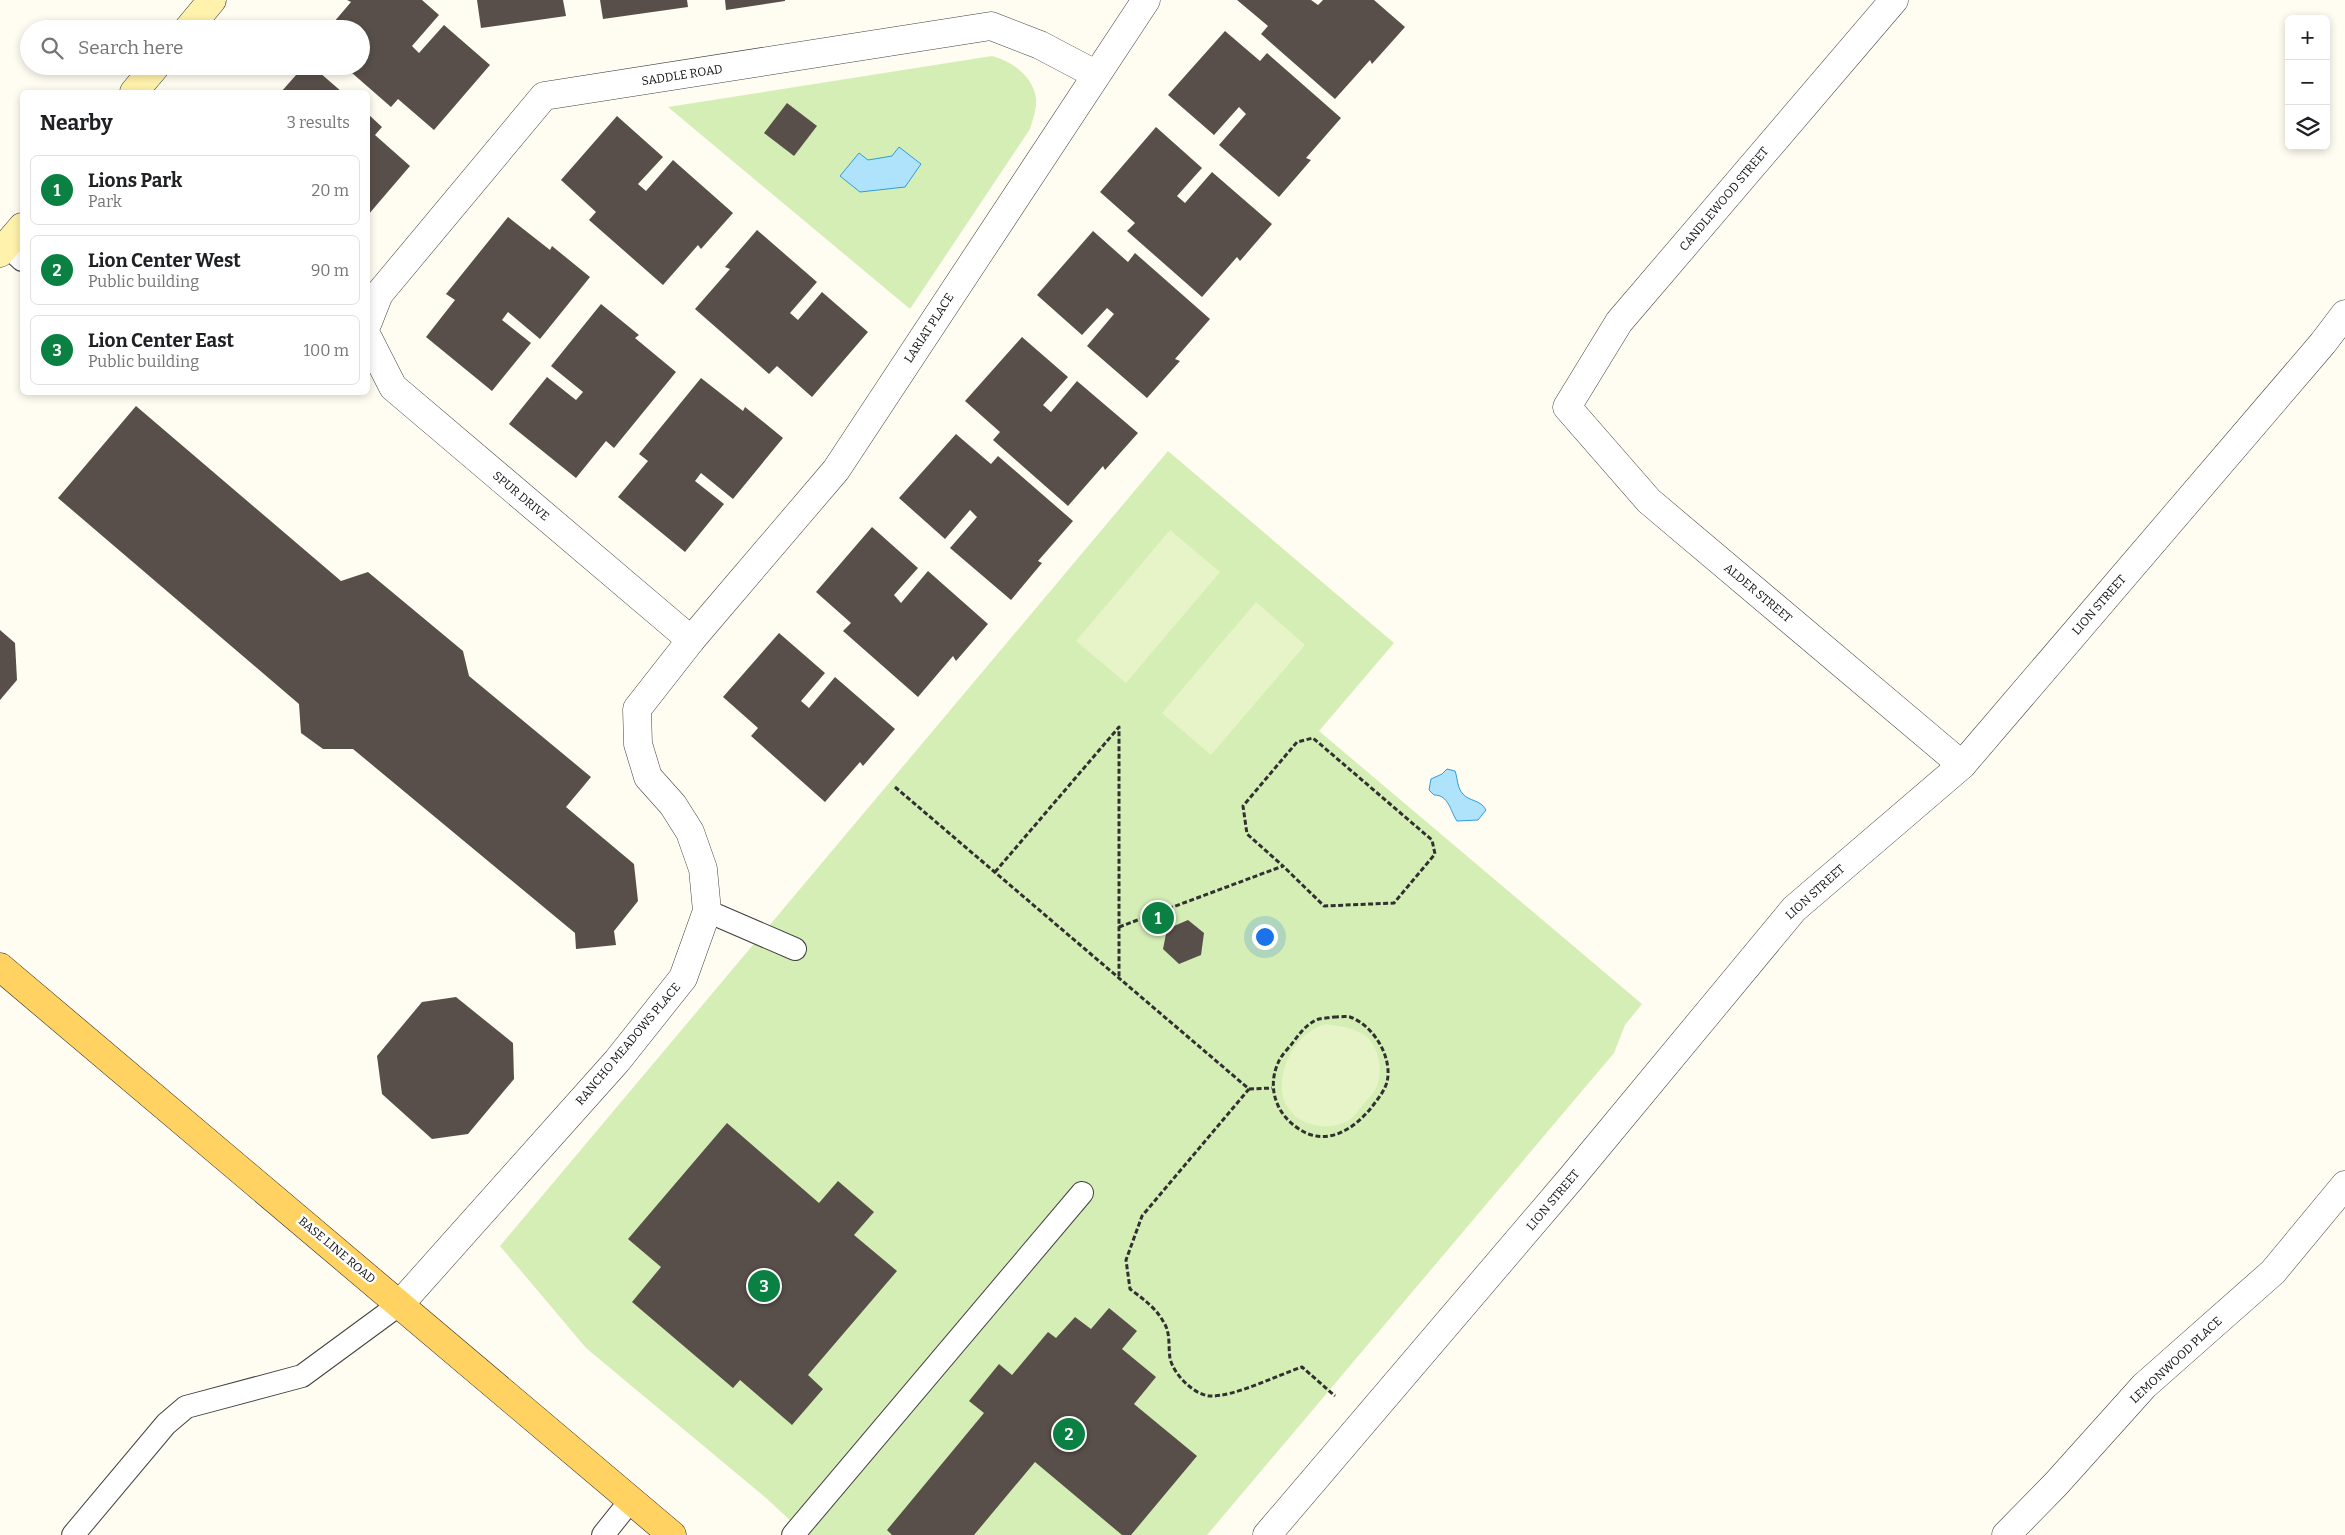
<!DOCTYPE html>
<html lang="en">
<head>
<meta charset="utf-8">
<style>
  :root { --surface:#fff; --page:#f6f6f6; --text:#202124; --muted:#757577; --line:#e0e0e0; --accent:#0b8043 }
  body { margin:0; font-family:Bitter,serif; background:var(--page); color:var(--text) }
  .controls { position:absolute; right:15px; top:15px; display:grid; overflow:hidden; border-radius:8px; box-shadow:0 2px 8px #0003 }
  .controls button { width:45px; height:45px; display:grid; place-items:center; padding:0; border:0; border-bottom:1px solid var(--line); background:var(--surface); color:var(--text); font:25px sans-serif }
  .you { position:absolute; left:1264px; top:936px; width:18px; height:18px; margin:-12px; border:4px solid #fff; border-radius:50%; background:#1a73e8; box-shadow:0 0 0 8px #1a73e833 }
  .badge { display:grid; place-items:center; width:32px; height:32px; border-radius:50%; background:var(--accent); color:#fff; font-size:16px; font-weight:700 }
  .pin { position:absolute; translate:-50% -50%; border:2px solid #fff; box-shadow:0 1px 5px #0006 }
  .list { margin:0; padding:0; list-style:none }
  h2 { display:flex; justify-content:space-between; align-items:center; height:65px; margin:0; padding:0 20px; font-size:21px }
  h2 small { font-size:16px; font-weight:400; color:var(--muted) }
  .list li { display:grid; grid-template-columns:32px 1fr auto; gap:15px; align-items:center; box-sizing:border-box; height:70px; margin:0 10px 10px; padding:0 10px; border:1px solid var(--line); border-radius:8px }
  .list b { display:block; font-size:19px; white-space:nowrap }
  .list p { margin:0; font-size:16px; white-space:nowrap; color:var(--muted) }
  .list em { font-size:16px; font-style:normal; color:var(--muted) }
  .icon { flex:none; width:28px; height:28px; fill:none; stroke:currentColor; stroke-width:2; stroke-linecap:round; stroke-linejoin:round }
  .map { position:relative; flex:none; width:2345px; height:1535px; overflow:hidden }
  .search { position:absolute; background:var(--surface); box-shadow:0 2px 8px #0003; left:20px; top:20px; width:350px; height:55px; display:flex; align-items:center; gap:12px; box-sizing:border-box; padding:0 18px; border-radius:28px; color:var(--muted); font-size:19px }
  .panel { position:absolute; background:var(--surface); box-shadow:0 2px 8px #0003; left:20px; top:90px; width:350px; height:305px; border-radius:8px }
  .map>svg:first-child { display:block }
</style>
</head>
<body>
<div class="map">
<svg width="2345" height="1535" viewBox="0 0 2345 1535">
  <rect width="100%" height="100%" fill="#fffcf1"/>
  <g fill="#d5eeb5">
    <path d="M992,56C1012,61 1033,76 1036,98C1037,108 1033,119 1030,129L910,309L668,107Z"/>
    <path d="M1168,451L1394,643L1319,731L1642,1004L1625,1025L1614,1053L1207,1535H806L766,1498L586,1348L500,1246Z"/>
  </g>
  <g fill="#e7f4c8">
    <path d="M1170,530L1220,572L1126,683L1076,641Z"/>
    <path d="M1256,602L1305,645L1211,755L1162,713Z"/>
    <path d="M1326,1024C1338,1026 1351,1027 1363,1034C1380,1045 1385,1075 1374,1092C1370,1097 1365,1102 1361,1107C1357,1112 1353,1118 1348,1121C1337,1127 1323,1128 1311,1124C1299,1121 1288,1112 1284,1100C1275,1070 1296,1032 1326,1024Z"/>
  </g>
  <g fill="#afe3fc" stroke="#2e9ddb">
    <path d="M899,147L921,164L905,187L860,192L840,176L859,153L868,160L892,156Z"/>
    <path d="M1447,769L1455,771C1458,779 1457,788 1463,794C1470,802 1480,799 1486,810L1478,820L1457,821C1450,811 1449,795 1434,795L1429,790L1431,779L1442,774Z"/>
  </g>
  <g fill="#594f4a">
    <path d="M347,0H422L439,15L412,46L419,53L444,25L490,65L434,130L398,99L391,107L344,66H361V29H328L351,2Z"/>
    <path d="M477,0H563L566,16L481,28Z"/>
    <path d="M600,0H687L688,7L603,19Z"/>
    <path d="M725,0H785V1L726,10Z"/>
    <path d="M1237,0H1311L1318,5L1323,0H1374L1405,27L1372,64L1370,60L1335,99L1261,34L1268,26Z"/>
    <path d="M1225,31L1260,61L1267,53L1341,118L1306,158L1311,160L1279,197L1219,145L1246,114L1239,107L1214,135L1168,95Z"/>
    <path d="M304,66H312L342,92H281Z"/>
    <path d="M787,103L817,126L794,156L764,133Z"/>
    <path d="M368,114L382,127L375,135L410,166L368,215Z"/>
    <path d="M617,116L663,157L638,184L646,191L673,160L733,213L701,249L698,245L663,285L589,220L596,212L561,180Z"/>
    <path d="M1156,127L1202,168L1177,196L1185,203L1212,172L1272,224L1240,261L1237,257L1202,297L1127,231L1135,223L1100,192Z"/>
    <path d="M508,217L550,250L552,246L590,277L540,339L508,312L502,320L531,343L492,391L426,337L455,300L446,294Z"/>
    <path d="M757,230L817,282L790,313L798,320L822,292L868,332L812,397L777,366L769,374L695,309L730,269L725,267Z"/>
    <path d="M1093,231L1128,262L1135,253L1210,319L1175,359L1180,361L1147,398L1087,346L1114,314L1107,308L1082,335L1037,295Z"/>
    <path d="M601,304L639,335L635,338L676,372L614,448L606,441L576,478L509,424L547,377L576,400L583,392L551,366Z"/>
    <path d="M1022,337L1068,377L1043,405L1051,412L1077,381L1138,433L1105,470L1103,466L1068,506L993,440L1000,432L965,401Z"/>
    <path d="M701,378L743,411L745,407L783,438L733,499L701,473L695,481L724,504L685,552L618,497L648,461L639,454Z"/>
    <path d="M136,406L341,581L368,572L463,651L469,676L591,777L566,807L634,864L638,901L614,931L616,945L576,949L575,933L353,749H323L301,733L299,704L58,498Z"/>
    <path d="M956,434L991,464L998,456L1073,521L1038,561L1042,563L1011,600L950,548L977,517L970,510L945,539L899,498Z"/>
    <path d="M872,527L918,568L894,595L901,603L928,571L988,624L956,661L953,656L918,697L843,631L851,623L816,592Z"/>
    <path d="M0,630L15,643L17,680L0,700Z"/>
    <path d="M779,633L825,673L801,701L809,708L835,677L895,729L863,766L860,762L825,802L751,736L758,728L723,697Z"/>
    <path d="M1188,920L1204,933L1201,955L1179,964L1163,949L1167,929Z"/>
    <path d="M456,997L513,1043L514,1079L468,1134L432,1139L382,1094L377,1056L422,1002Z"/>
    <path d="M727,1123L819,1203L838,1181L874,1212L854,1235L897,1271L808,1375L823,1389L792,1425L740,1380L733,1388L632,1302L661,1267L628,1239Z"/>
    <path d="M1109,1308L1137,1331L1122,1349L1156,1377L1134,1404L1197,1456L1131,1535H1122L1035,1462L974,1535H892L887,1530L984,1413L969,1401L999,1364L1012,1375L1048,1332L1056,1338L1075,1317L1091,1329Z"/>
  </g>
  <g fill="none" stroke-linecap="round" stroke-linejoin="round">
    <defs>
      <g id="lane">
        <path d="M7,246L22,260"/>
        <path d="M707,911L795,949"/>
        <path d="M73,1535L166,1424L186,1407L302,1376L400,1304"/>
        <path d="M603,1535L631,1500"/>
        <path d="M793,1535L1082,1193"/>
      </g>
      <g id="street">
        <path d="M1894,0L1619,322L1567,407L1649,501L1962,765"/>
        <path d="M368,322L379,294L544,96L991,26L1040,45L1095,74"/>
        <path d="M368,338L393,387L691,640"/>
        <path d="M400,1304L617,1061L683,978L707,911L703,869L690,832L673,805L648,777L638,744L637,709L691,640L836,470L1146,0"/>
        <path d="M1267,1535L1573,1176L1794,909L1962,765L2323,343L2345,314"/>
        <path d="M2006,1535L2056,1484L2144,1386L2273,1272L2345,1185"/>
      </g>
      <g id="secondary">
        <path d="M188,29L212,0"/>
        <path d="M134,92L156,66"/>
        <path d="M0,253L22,227"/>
      </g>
      <path id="primary" d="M0,967L672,1535"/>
    </defs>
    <use href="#lane" stroke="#424242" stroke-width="24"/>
    <use href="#street" stroke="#424242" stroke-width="29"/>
    <use href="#secondary" stroke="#313131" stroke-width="29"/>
    <use href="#primary" stroke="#202020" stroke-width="29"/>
    <g stroke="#313131" stroke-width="3" stroke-dasharray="5 2.5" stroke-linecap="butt">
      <path d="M895,787L1249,1089L1142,1216L1126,1260L1130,1289C1143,1299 1155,1307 1163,1321C1171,1333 1168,1345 1170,1358C1173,1374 1194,1395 1210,1396C1234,1397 1278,1375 1302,1367L1335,1396"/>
      <path d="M995,872L1119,727V977"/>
      <path d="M1119,927L1283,866L1247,834L1243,806L1297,742L1313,738L1432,840L1435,854L1394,903L1324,906L1283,866"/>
      <path d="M1334,1017C1339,1017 1345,1016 1350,1017C1373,1025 1393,1057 1387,1082C1384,1092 1377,1100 1371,1108C1353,1130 1326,1147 1299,1129C1276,1114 1267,1088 1278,1063C1281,1055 1289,1048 1294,1041C1300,1033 1306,1025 1316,1020C1321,1018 1329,1018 1334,1017Z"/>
      <path d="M1249,1089L1272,1088"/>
    </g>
    <use href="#lane" stroke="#fff" stroke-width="22"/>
    <use href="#street" stroke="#fff" stroke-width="28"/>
    <use href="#secondary" stroke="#fff2ac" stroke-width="28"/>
    <use href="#primary" stroke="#ffd261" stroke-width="28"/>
  </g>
  <g text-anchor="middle" stroke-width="5" stroke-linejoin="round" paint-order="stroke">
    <g font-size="12" fill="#0f0f0f" stroke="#fff">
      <text transform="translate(682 75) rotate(-9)" y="4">SADDLE ROAD</text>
      <text transform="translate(1724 199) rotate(-50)" y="4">CANDLEWOOD STREET</text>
      <text transform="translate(929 328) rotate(-57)" y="4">LARIAT PLACE</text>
      <text transform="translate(521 496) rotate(40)" y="4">SPUR DRIVE</text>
      <text transform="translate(1758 593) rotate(40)" y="4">ALDER STREET</text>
      <text transform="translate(2099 605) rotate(-49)" y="4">LION STREET</text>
      <text transform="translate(1815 892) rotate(-42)" y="4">LION STREET</text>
      <text transform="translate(628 1044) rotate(-50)" y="4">RANCHO MEADOWS PLACE</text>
      <text transform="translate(1553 1200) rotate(-50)" y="4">LION STREET</text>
      <text transform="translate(337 1250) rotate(40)" y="4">BASE LINE ROAD</text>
      <text transform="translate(2176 1360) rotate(-43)" y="4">LEMONWOOD PLACE</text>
    </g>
  </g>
</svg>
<div class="controls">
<button>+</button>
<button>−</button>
<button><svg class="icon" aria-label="layers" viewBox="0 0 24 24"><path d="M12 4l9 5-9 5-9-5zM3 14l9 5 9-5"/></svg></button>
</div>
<div class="you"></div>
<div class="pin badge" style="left:1158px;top:918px">1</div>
<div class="pin badge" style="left:1069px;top:1434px">2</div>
<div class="pin badge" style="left:764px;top:1286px">3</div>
<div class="search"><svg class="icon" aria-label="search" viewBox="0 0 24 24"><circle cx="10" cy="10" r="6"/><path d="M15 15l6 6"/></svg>Search here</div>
<section class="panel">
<h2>Nearby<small>3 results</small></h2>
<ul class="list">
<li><span class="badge">1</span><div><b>Lions Park</b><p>Park</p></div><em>20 m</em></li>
<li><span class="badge">2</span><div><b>Lion Center West</b><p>Public building</p></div><em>90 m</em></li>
<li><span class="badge">3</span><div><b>Lion Center East</b><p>Public building</p></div><em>100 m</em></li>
</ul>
</section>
</div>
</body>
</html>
